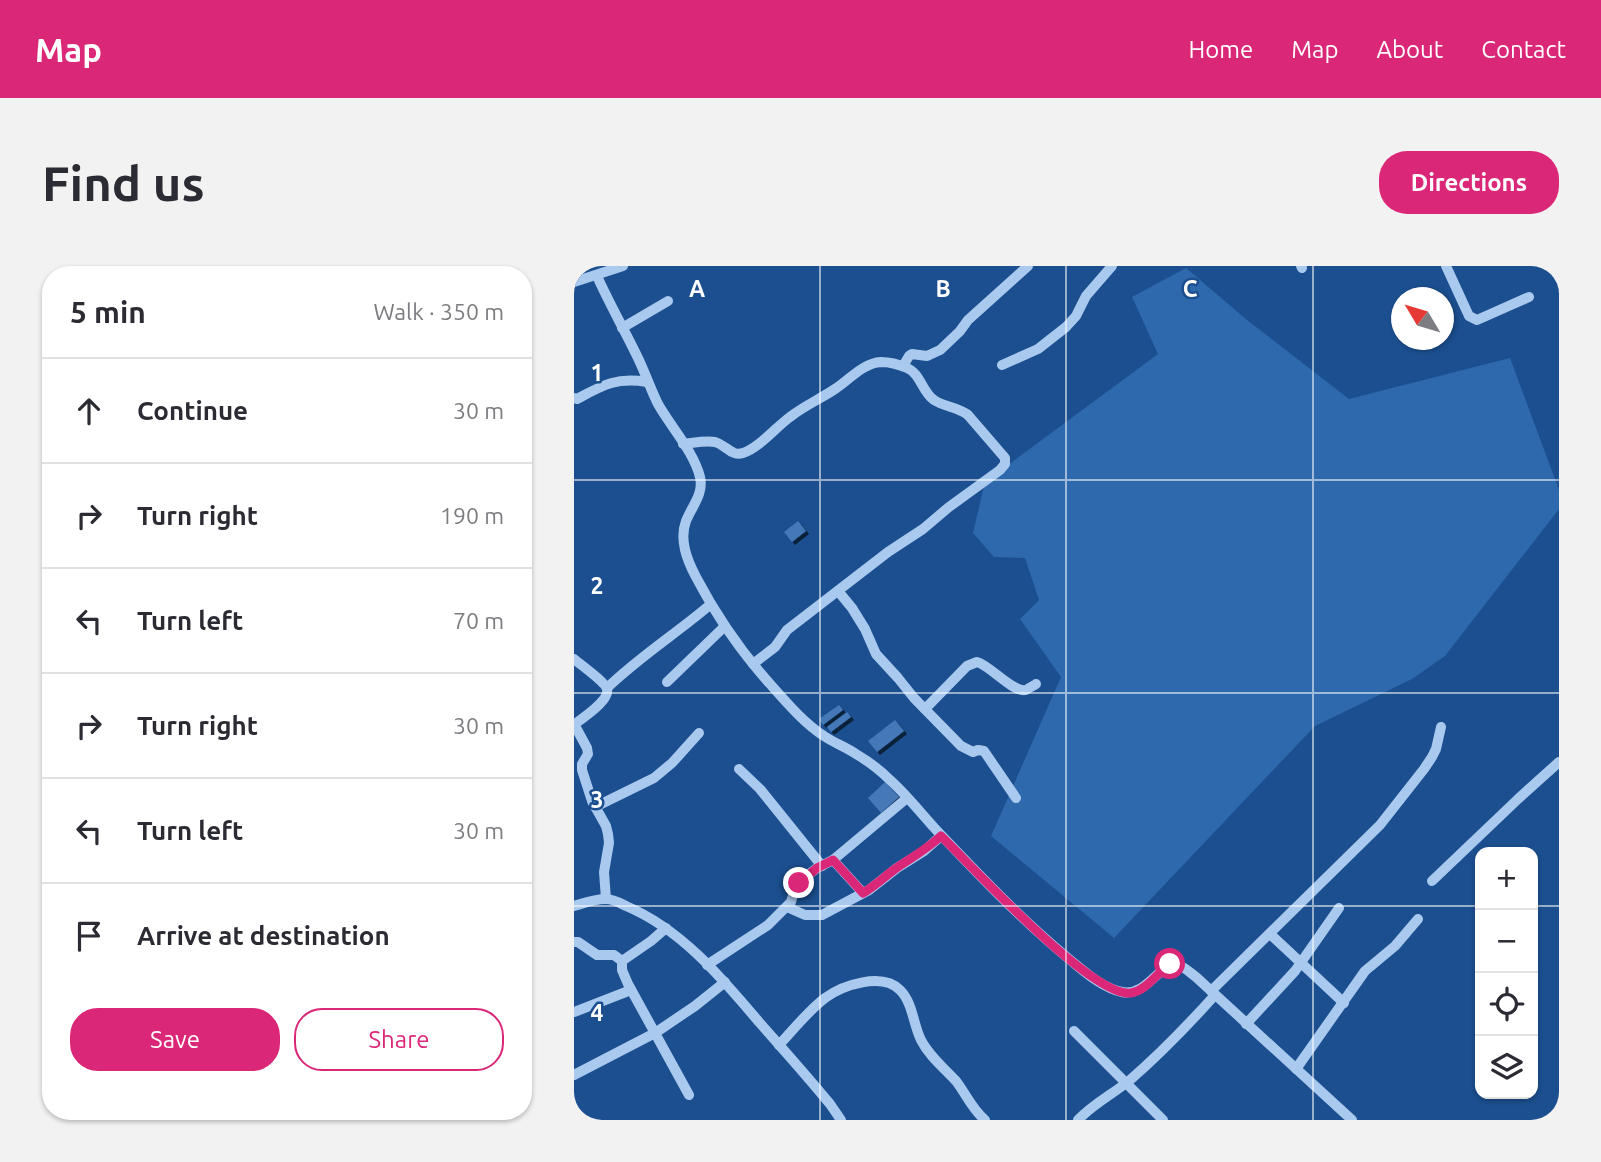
<!DOCTYPE html>
<html lang="en">
<head>
<meta charset="utf-8">
<style>
  :root { --surface:#fff; --page:#f2f2f3; --text:#2b2b33; --muted:#7c7c81; --line:#e1e1e2; --accent:#db2777 }
  body { margin:0; font-family:Ubuntu,sans-serif; background:var(--page); color:var(--text) }
  .controls { position:absolute; right:21px; bottom:21px; display:grid; overflow:hidden; border-radius:14px; box-shadow:0 2px 5px #0004 }
  .controls button { width:63px; height:63px; display:grid; place-items:center; padding:0; border:0; border-bottom:2px solid var(--line); background:var(--surface); color:var(--text); font:35px sans-serif }
  .compass { position:absolute; left:817px; top:21px; width:63px; height:63px; border-radius:50%; background:var(--surface); box-shadow:0 2px 5px #0004; rotate:308deg }
  .stop { position:absolute; width:21px; height:21px; margin:-16px; border:5px solid #db2777; border-radius:50%; background:#fff }
  .stop.end { background:#db2777; border-color:#fff; box-shadow:0 2px 7px #0008 }
  .list { margin:0; padding:0; list-style:none }
  h2 { display:flex; justify-content:space-between; align-items:center; height:91px; margin:0; padding:0 28px; font-size:30px }
  h2 small { font-size:23px; font-weight:400; color:var(--muted) }
  .list li { display:grid; grid-template-columns:46px 1fr auto; gap:21px; align-items:center; box-sizing:border-box; height:105px; padding:0 28px; border-top:2px solid var(--line) }
  .list b { display:block; font-size:26px; white-space:nowrap }
  .list em { font-size:23px; font-style:normal; color:var(--muted) }
  .actions { display:flex; gap:14px; padding:21px 28px }
  .actions a { flex:1; padding:16px 0; border:2px solid var(--accent); border-radius:28px; text-align:center; font-size:24px; color:var(--accent) }
  .actions .main { background:var(--accent); color:#fff }
  .icon { flex:none; width:38px; height:38px; fill:none; stroke:currentColor; stroke-width:2; stroke-linecap:round; stroke-linejoin:round }
  .map { position:relative; flex:none; width:985px; height:854px; overflow:hidden; border-radius:28px }
  header { display:flex; align-items:center; gap:42px; box-sizing:border-box; height:98px; padding:0 35px; background:var(--accent); color:#fff }
  header strong { font-size:33px }
  nav { display:flex; gap:38px; margin-inline-start:auto; font-size:24px }
  .intro { display:flex; align-items:center; justify-content:space-between; box-sizing:border-box; height:168px; padding:0 42px }
  h1 { margin:0; font-size:49px }
  .button { padding:18px 32px; border-radius:28px; background:var(--accent); color:#fff; font-size:24px; font-weight:700 }
  main { display:flex; gap:42px; padding:0 42px }
  aside { flex:1; background:var(--surface); border-radius:28px; box-shadow:0 2px 5px #0004 }
  .map>svg:first-child { display:block }
</style>
</head>
<body>
<header>
<strong>Map</strong>
<nav><a>Home</a><a>Map</a><a>About</a><a>Contact</a></nav>
</header>
<div class="intro"><h1>Find us</h1><a class="button">Directions</a></div>
<main>
<aside>
<h2>5 min<small>Walk · 350 m</small></h2>
<ul class="list">
<li><svg class="icon" aria-label="ahead" viewBox="0 0 24 24"><path d="M12 20V5M6 11l6-6 6 6"/></svg><div><b>Continue</b></div><em>30 m</em></li>
<li><svg class="icon" aria-label="right" viewBox="0 0 24 24"><path d="M7 20v-9h11M14 6l5 5-5 5"/></svg><div><b>Turn right</b></div><em>190 m</em></li>
<li><svg class="icon" aria-label="left" viewBox="0 0 24 24"><path d="M17 20v-9H6M10 6l-5 5 5 5"/></svg><div><b>Turn left</b></div><em>70 m</em></li>
<li><svg class="icon" aria-label="right" viewBox="0 0 24 24"><path d="M7 20v-9h11M14 6l5 5-5 5"/></svg><div><b>Turn right</b></div><em>30 m</em></li>
<li><svg class="icon" aria-label="left" viewBox="0 0 24 24"><path d="M17 20v-9H6M10 6l-5 5 5 5"/></svg><div><b>Turn left</b></div><em>30 m</em></li>
<li><svg class="icon" aria-label="arrive" viewBox="0 0 24 24"><path d="M6 21V4h12l-3 4 3 4H6"/></svg><div><b>Arrive at destination</b></div></li>
</ul>
<div class="actions"><a class="main">Save</a><a>Share</a></div>
</aside>
<div class="map">
<svg width="985" height="854" viewBox="0 0 985 854">
  <defs>
    <filter id="shadow"><feDropShadow dx="3" dy="3" stdDeviation="0" flood-color="#0009"/></filter>
  </defs>
  <rect width="100%" height="100%" fill="#1b4f8f"/>
  <path fill="#2e69ad" d="M612,2L673,54L775,133L936,92L985,224V243L871,390L838,413L741,460L540,672L417,570L487,411L446,353L465,334L451,292L420,291L399,267L410,220L430,202L584,88L558,31Z"/>
  <g fill="#4478b7" filter="url(#shadow)">
    <path d="M224,255L232,265L218,276L210,266Z"/>
    <path d="M265,439L269,444L249,459L245,453Z"/>
    <path d="M273,446L277,451L257,466L253,461Z"/>
    <path d="M321,454L330,465L303,486L294,475Z"/>
    <path d="M311,516L325,531L307,547L294,532Z"/>
  </g>
  <g fill="none" stroke-linecap="round" stroke-linejoin="round">
    <g stroke="#a9c9ee" stroke-width="10">
      <path d="M727,0L728,2"/>
      <path d="M872,0L895,50L903,54L955,31"/>
      <path d="M23,10C35,37 50,63 63,90C71,106 76,122 84,138C97,161 120,186 126,211C130,228 118,240 112,255C105,274 113,294 122,311C142,349 168,387 197,419C213,437 230,457 250,470C260,477 272,481 282,488C294,495 306,504 316,514C334,530 349,550 366,568C407,611 449,655 495,693C510,705 528,722 548,726C568,730 581,708 596,698C606,697 614,705 622,711L778,854"/>
      <path d="M0,16L49,0"/>
      <path d="M48,62L94,35"/>
      <path d="M428,99L464,83L492,61L502,50L512,30L538,0"/>
      <path d="M329,100L335,90L338,88L353,90L366,84L386,65L394,54L454,0"/>
      <path d="M0,132L3,133C29,119 42,111 73,116"/>
      <path d="M109,178C120,177 131,174 141,176C152,179 158,191 169,187C185,182 202,161 216,151C230,140 246,133 261,123C275,114 289,97 307,96C315,96 326,99 333,102C347,108 348,126 360,134C370,141 384,141 394,149L431,192V198L426,204L375,241L349,263L314,286L213,364L201,381L179,398"/>
      <path d="M264,325L278,342L291,363L302,388L324,412L340,432L387,480L399,486L404,484L410,485L442,532"/>
      <path d="M0,393C7,399 31,416 33,423C36,435 8,452 0,459"/>
      <path d="M93,416L151,360"/>
      <path d="M33,422C65,391 103,367 137,338"/>
      <path d="M351,443L393,400L403,396C417,400 439,427 452,424C453,423 461,419 462,418"/>
      <path d="M0,458L13,482L14,488L8,498V504L18,535L32,560L34,568L35,577L30,606L32,633"/>
      <path d="M165,503L186,523L248,600"/>
      <path d="M21,541L80,512L98,497L125,467"/>
      <path d="M259,594L289,627"/>
      <path d="M858,615L944,533L985,496"/>
      <path d="M0,640C10,637 21,633 32,633C39,633 46,637 52,640C107,663 147,711 185,756C209,783 233,810 256,838L267,854"/>
      <path d="M213,641L231,649H248L295,624L323,602L350,585L367,570"/>
      <path d="M92,662L77,675L48,695V704L54,718L115,829"/>
      <path d="M696,668L770,737"/>
      <path d="M0,676H4L23,689H40L48,695"/>
      <path d="M133,699L194,659L217,636L221,622L230,612L243,602L259,594L333,532"/>
      <path d="M637,725L806,559L850,503L858,491L862,483L867,461"/>
      <path d="M0,746L57,724"/>
      <path d="M672,758L721,705L765,642"/>
      <path d="M500,765L589,854"/>
      <path d="M205,779C220,763 234,745 251,732C269,719 308,706 326,724C339,737 339,758 347,774C355,790 370,802 382,815C392,828 398,843 411,854"/>
      <path d="M722,803L791,705L821,680L844,653"/>
      <path d="M0,809L81,767L121,740L151,716"/>
      <path d="M504,854C519,838 539,828 556,814C586,788 614,759 641,729"/>
    </g>
  </g>
  <g fill="none" stroke-linecap="round" stroke-linejoin="round">
    <path stroke="#db2777" stroke-width="9" d="M225,617L243,602L259,594L289,627C301,620 310,611 321,603C337,592 353,583 367,570C398,600 518,732 557,727C572,725 584,706 596,698"/>
  </g>
  <path fill="none" stroke="#fff" stroke-width="2" stroke-opacity="0.55" d="M246,0V854M492,0V854M739,0V854M0,214H985M0,427H985M0,640H906M959,640H985"/>
  <g font-size="23" text-anchor="middle" font-weight="bold" fill="#fff" stroke="#1b4f8f" stroke-width="5" stroke-linejoin="round" paint-order="stroke">
    <text x="123" y="31">A</text>
    <text x="369" y="31">B</text>
    <text x="616" y="31">C</text>
    <text x="23" y="115">1</text>
    <text x="23" y="328">2</text>
    <text x="23" y="542">3</text>
    <text x="23" y="755">4</text>
  </g>
</svg>
<div class="controls">
<button>+</button>
<button>−</button>
<button><svg class="icon" aria-label="locate" viewBox="0 0 24 24"><circle cx="12" cy="12" r="6"/><path d="M12 2v4M12 18v4M2 12h4M18 12h4"/></svg></button>
<button><svg class="icon" aria-label="layers" viewBox="0 0 24 24"><path d="M12 4l9 5-9 5-9-5zM3 14l9 5 9-5"/></svg></button>
</div>
<svg class="compass" viewBox="-18 -18 36 36"><path d="M0-13l5 13h-10z" fill="#e53935"/><path d="M0 13l5-13h-10z" fill="#7c7c81"/></svg>
<div class="stop" style="left:596px;top:698px"></div>
<div class="stop end" style="left:225px;top:617px"></div>
</div>
</main>
</body>
</html>
